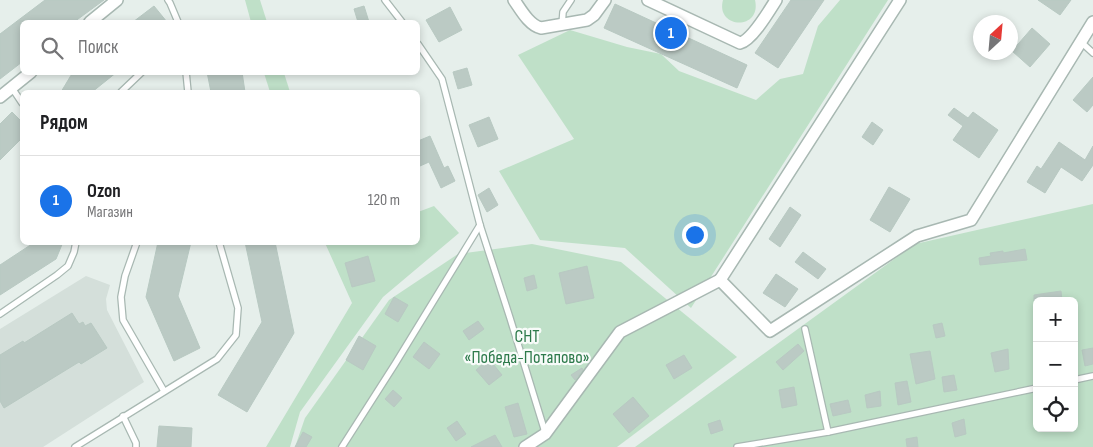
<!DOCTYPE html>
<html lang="ru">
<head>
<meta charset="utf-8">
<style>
  :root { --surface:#fff; --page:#f2f2f2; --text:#202124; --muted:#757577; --line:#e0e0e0; --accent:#1a73e8 }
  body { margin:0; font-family:"Sofia Sans Condensed",sans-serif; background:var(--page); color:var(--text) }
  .controls { position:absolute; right:15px; bottom:15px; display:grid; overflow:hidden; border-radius:8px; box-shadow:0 2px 8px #0003 }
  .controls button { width:45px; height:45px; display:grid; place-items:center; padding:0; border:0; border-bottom:1px solid var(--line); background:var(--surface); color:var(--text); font:25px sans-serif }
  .compass { position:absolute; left:973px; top:15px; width:45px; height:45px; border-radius:50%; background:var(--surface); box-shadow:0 2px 8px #0003; rotate:26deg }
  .you { position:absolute; left:694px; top:234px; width:18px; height:18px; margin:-12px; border:4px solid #fff; border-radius:50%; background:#1a73e8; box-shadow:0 0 0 8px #1a73e833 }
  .badge { display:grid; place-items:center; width:32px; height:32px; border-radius:50%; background:var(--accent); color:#fff; font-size:16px; font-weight:700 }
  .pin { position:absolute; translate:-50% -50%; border:2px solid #fff; box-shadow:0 1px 5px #0006 }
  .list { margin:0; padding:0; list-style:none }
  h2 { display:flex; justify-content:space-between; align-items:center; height:65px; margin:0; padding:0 20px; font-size:21px }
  h2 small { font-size:16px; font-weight:400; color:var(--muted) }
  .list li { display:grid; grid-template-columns:32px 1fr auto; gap:15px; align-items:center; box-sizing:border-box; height:90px; padding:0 20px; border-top:1px solid var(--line) }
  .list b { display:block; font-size:19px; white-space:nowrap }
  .list p { margin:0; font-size:16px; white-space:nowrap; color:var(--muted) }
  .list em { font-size:16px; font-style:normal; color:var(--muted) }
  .icon { flex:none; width:28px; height:28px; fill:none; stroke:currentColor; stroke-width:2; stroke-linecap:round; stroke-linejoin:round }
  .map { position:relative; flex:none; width:1093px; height:447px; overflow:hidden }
  .search { position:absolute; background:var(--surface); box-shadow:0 2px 8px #0003; left:20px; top:20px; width:400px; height:55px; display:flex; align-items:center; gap:12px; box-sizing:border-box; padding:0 18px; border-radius:8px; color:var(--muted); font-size:19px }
  .panel { position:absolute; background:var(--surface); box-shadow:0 2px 8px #0003; left:20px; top:90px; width:400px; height:155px; border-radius:8px }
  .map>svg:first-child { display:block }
</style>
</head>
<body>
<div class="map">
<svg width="1093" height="447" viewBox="0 0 1093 447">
  <rect width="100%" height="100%" fill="#e6efeb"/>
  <path fill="#d4dfda" d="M86,276L110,285L106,299L107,310L144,382L43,447H0V329Z"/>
  <g fill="#bfe0c8" fill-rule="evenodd">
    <path d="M245,0H260L267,22H251Z"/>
    <path d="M723,0H755C762,31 715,29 723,0Z"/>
    <path d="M840,0H888L691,308L625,248L540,240L499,171L574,139L518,55L570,30L627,47L661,54L679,71L756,100L780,79L803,74L818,26Z"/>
    <path d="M264,73H284L290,92H270Z"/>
    <path d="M1093,204V447H635L915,244ZM1037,301H1074V428H1037Z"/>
    <path d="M434,206L459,233L383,297L300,412L290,447H266L352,303L325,243L418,242V212Z"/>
    <path d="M532,244L621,262L737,357L617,447H295L305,418L389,300L458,254Z"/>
  </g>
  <g fill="#bbcac4" stroke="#b8c9c2">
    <path d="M45,0H104L74,22H22V62L0,79V34Z"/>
    <path d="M791,0H824L778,68L755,53Z"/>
    <path d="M1038,0H1071L1060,15Z"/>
    <path d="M615,4L747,65L737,88L604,28Z"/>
    <path d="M154,6L167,22H133Z"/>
    <path d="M364,6L369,22H358L354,9Z"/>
    <path d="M450,7L462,30L439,42L426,20Z"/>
    <path d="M1032,28L1050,44L1030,67L1012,51Z"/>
    <path d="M467,68L472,85L458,89L453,72Z"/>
    <path d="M73,72H117L92,92H61Z"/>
    <path d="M207,72H242L245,92H211Z"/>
    <path d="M1093,77V105L1087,112L1073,100Z"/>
    <path d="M954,108L968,118L973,112L998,130L979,158L953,140L963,126L948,115Z"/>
    <path d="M12,112L22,122V138L0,160V124Z"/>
    <path d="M489,117L498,139L478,147L469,125Z"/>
    <path d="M872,122L883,130L873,145L862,137Z"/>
    <path d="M430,136L444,168L448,166L455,181L441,188L429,162L420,166L418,161V141Z"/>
    <path d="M1059,142L1085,160L1093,146V165L1082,181L1061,167L1045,193L1027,182L1037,166L1041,169Z"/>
    <path d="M889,187L910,199L890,232L870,220Z"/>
    <path d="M489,188L498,205L487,212L478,195Z"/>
    <path d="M790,207L801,215L780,247L769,239Z"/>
    <path d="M35,242H63L56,259L0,295V265Z"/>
    <path d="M158,242H191L178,296L200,348L174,361L146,297Z"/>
    <path d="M245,242H275L294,333L247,412L218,395L262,322Z"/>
    <path d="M1025,249L1027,260L980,265L979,258L991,256L990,253L1003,251V253Z"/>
    <path d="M803,252L826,269L818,279L795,262Z"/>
    <path d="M368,256L375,281L352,287L345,263Z"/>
    <path d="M587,266L594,298L566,304L559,273Z"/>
    <path d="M776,274L798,289L785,307L763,293Z"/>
    <path d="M534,275L537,288L527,291L524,278Z"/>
    <path d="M1061,291L1062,301H1034V295Z"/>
    <path d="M394,297L408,305L398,322L385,314Z"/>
    <path d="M72,313L79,324L83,322L85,326L91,323L107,348L81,364L79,362L4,408L0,401V355L23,341L24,343Z"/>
    <path d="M478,321L484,329L469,340L463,331Z"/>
    <path d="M942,323L945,336L936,338L933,325Z"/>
    <path d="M359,336L376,346L363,370L346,360Z"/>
    <path d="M424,342L440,354L429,369L413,357Z"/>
    <path d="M798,344L804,351L783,370L776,362Z"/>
    <path d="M1093,348V364L1085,366L1082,350Z"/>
    <path d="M1008,349L1009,369L995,372L991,353Z"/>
    <path d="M930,351L935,379L916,384L910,354Z"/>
    <path d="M684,355L692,368L674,379L666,365Z"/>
    <path d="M489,359L502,375L489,385L476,370Z"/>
    <path d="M582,368L583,370L575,380L571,375Z"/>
    <path d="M954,375L957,390L944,392L942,377Z"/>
    <path d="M907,381L911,402L898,405L895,383Z"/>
    <path d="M794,387L797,405L782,408L779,390Z"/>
    <path d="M393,390L402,398L394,407L385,399Z"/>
    <path d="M880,391L881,406L867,408L865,395Z"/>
    <path d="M633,397L649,416L629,433L613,414Z"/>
    <path d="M848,400L851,412L833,416L830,404Z"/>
    <path d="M518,403L527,434L514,437L505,407Z"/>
    <path d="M964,419L966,434L955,437L952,423Z"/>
    <path d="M720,420L723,430L711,434L708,424Z"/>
    <path d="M457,421L466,434L456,441L447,428Z"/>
    <path d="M159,426L192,428L191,447H157Z"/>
    <path d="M303,432L312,437L306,447H295Z"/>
    <path d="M495,435L502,447H471Z"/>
    <path d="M917,437L918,447H907L906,439Z"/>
  </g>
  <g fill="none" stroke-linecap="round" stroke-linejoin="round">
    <defs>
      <g id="service">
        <path d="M168,0L170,3L178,22"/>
        <path d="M385,0L402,22"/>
        <path d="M562,25L563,12L571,0"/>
        <path d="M1081,42L1093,53"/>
        <path d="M418,44L442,79L480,225L510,318L545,432"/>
        <path d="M186,72L188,92"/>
        <path d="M12,88L22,103"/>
        <path d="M121,92L142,72"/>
        <path d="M137,242L125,276L121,297L123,320L164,391"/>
        <path d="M0,314L57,275L68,266L74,252L76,242"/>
        <path d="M805,329L828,432"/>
        <path d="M1074,380L1093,376"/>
        <path d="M123,416L136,443V447"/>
        <path d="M75,447L217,359L236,335L238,308L219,242"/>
        <path d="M342,447L395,364L480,225"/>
        <path d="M737,447L828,432L1037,388"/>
      </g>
      <g id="minor">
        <path d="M514,0C521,10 529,25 541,28L587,20L594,15L605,0"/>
        <path d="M648,0L740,43C752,40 769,11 776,0"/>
        <path d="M900,0L720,280L770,331L917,236L971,220L1093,22"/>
        <path d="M90,22L117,0"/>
        <path d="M0,97L31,72"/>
        <path d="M525,447L545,434L620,332L720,280"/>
      </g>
    </defs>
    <use href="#service" stroke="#a8b8b2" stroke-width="8"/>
    <use href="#minor" stroke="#a8b8b2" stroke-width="14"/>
    <use href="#service" stroke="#fff" stroke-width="5.5"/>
    <use href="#minor" stroke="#fff" stroke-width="11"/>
  </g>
  <g text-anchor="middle" stroke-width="4.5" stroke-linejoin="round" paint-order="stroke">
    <g font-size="18" fill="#2d7a4b" stroke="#f7fbf9">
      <text x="527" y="342">СНТ<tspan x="527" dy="21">«Победа-Потапово»</tspan></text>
    </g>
  </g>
</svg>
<div class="controls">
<button>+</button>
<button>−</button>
<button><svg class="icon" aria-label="locate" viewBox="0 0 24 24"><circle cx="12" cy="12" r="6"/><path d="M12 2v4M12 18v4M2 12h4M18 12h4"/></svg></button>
</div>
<svg class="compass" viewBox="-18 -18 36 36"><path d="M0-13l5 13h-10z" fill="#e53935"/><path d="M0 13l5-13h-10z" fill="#757577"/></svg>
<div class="you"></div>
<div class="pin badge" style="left:671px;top:33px">1</div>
<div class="search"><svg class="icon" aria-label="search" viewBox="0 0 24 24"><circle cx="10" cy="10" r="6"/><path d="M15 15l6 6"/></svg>Поиск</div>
<section class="panel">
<h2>Рядом<small></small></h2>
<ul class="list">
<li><span class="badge">1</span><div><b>Ozon</b><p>Магазин</p></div><em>120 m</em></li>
</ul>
</section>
</div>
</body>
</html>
